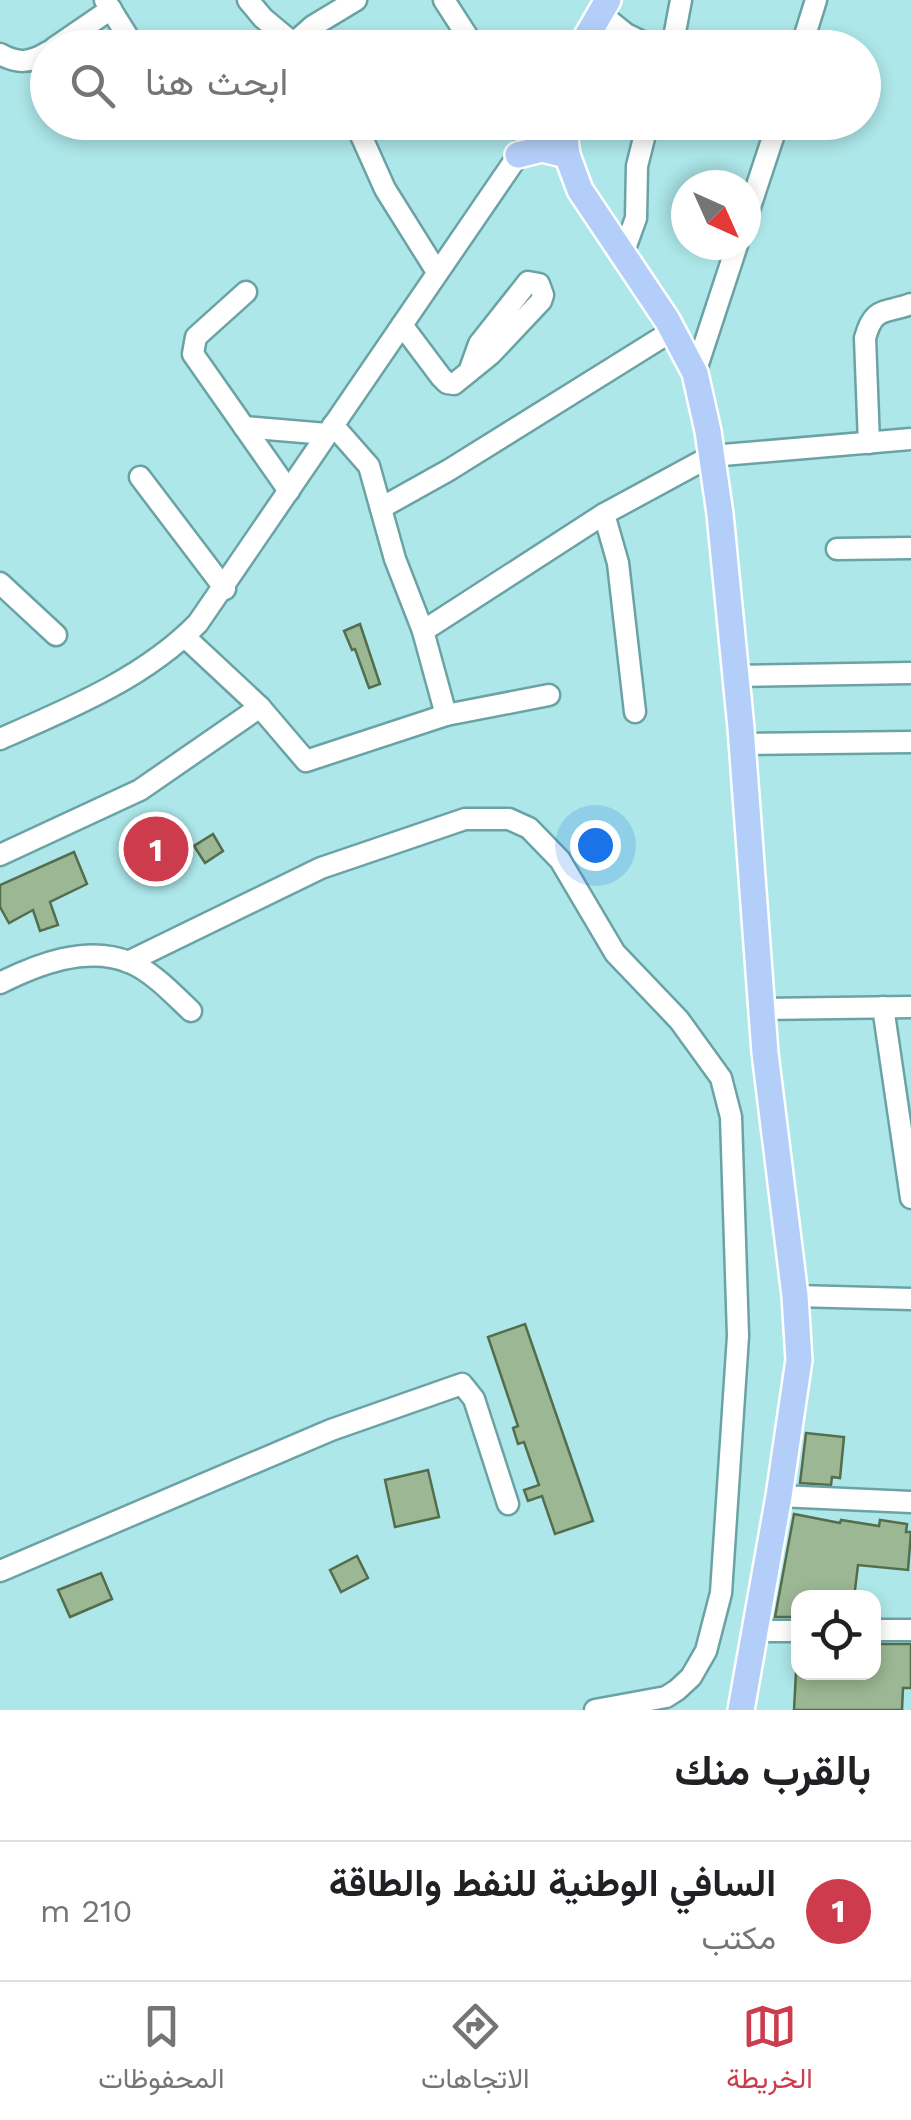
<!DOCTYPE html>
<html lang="ar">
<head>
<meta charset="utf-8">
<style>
  :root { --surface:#fff; --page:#f2f2f2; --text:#202124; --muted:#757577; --line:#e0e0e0; --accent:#cc3c4c }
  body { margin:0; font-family:"Work Sans",Vazirmatn,sans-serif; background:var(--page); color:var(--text); direction:rtl }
  .controls { position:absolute; right:30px; bottom:30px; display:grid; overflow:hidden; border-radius:20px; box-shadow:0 5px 15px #0003 }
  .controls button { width:90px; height:90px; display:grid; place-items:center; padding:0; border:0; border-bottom:2px solid var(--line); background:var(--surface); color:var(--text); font:50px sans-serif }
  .compass { position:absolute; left:671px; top:170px; width:90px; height:90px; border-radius:50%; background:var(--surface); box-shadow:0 5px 15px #0003; rotate:135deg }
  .you { position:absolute; left:595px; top:845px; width:35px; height:35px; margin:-25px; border:8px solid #fff; border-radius:50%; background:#1a73e8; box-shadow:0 0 0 15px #1a73e833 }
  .badge { display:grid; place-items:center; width:65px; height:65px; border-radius:50%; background:var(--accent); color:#fff; font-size:32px; font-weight:700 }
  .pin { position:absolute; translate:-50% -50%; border:5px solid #fff; box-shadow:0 2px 10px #0006 }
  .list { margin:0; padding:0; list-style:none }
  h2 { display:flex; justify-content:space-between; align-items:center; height:130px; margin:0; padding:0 40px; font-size:42px }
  h2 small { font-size:32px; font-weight:400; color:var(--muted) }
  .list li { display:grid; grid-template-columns:65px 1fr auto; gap:30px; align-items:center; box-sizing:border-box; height:140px; padding:0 40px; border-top:2px solid var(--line) }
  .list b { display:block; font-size:38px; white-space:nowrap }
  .list p { margin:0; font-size:32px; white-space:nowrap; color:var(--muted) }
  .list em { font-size:32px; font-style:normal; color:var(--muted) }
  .icon { flex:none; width:55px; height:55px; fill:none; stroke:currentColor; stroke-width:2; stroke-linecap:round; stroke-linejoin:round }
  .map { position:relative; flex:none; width:911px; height:1710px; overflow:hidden; direction:ltr }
  .search { position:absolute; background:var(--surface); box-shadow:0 5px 15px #0003; left:30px; right:30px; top:30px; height:110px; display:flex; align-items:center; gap:25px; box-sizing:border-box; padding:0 35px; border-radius:55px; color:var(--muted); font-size:38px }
  .sheet { height:270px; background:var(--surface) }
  nav { display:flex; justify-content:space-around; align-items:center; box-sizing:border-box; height:140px; border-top:2px solid var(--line); background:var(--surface); font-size:28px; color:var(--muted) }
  nav a { display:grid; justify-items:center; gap:5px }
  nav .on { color:var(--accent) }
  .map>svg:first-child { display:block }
</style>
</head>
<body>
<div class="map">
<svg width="911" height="1710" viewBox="0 0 911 1710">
  <rect width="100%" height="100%" fill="#ade7e9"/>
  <g fill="#9bb793" stroke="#546d4c" stroke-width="2.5">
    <path d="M360,624L380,684L369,688L355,649L352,650L344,631Z"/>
    <path d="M213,834L223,851L205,863L194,846Z"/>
    <path d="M74,852L87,884L50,902L58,925L40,931L33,910L9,923L0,907V885Z"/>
    <path d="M525,1324L593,1521L555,1534L542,1496L528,1501L524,1490L539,1485L524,1442L518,1444L513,1428L518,1426L488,1337Z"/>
    <path d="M806,1433L844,1437L840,1478L832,1477L831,1485L800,1483Z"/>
    <path d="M428,1470L439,1517L395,1527L385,1480Z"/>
    <path d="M794,1514L840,1523L841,1520L879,1526L880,1520L907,1524L906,1532H911L908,1570L858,1565L854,1598H798V1617H775Z"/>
    <path d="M357,1556L368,1578L341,1592L330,1570Z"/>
    <path d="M101,1573L112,1599L70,1617L58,1590Z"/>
    <path d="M874,1644H911V1688H903L902,1710H794L796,1672H874Z"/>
  </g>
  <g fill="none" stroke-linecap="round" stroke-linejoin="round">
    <defs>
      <g id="minor">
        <path d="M105,0L135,48"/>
        <path d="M248,0L263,18L293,43"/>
        <path d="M444,0L475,48"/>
        <path d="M600,13L626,34L655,48"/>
        <path d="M54,48L111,9"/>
        <path d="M288,48L313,26L356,0"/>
        <path d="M672,48L681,0"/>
        <path d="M801,48L816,0"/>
        <path d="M0,54C18,64 30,63 48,52"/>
        <path d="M355,122L385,189L437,272"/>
        <path d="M746,219L778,122"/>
        <path d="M623,254L636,218L637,166L648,122"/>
        <path d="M246,292L196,337L193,354L289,491"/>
        <path d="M402,325L441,377L447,383L454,384L491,354L541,301L543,295L539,284L528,282L479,344L469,372"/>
        <path d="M695,373L737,245"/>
        <path d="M333,425L369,466L395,559L423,631L446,715"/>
        <path d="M244,427L327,434"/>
        <path d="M869,443L865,338C874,306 884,314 911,304"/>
        <path d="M140,477L225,589"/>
        <path d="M381,508L449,470L672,331"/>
        <path d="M604,514L618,563L635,712"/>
        <path d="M837,549L911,548"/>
        <path d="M0,583L56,635"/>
        <path d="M423,631L604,514L711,456L911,439"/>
        <path d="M185,637L260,707L306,761L446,715L549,695"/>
        <path d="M736,676L911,673"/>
        <path d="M0,739C69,709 146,677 198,623L541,122"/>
        <path d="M742,744L911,742"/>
        <path d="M0,855L140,790L260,707"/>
        <path d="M128,962L321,868L465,819H509L529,828L560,860L615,953L679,1020L721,1078L731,1117L738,1336L721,1593L706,1651L691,1677L677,1690L666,1697L595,1710"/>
        <path d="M0,983C38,964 87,945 129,962C153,972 173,994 191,1011"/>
        <path d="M883,1007L911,1198"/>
        <path d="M762,1009L911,1007"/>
        <path d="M795,1296L911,1299"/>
        <path d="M779,1496L911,1502"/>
        <path d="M0,1571L331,1430L462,1384L474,1399L508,1504"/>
        <path d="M874,1630H911"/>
        <path d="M754,1631H798"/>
      </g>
      <g id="major">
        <path d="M580,48L608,0"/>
        <path d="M563,122L567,155L580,190L667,320L695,373L708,431L720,514L741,728L765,1053L795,1296L799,1360L779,1496L741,1710"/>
        <path d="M518,155L542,149L567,155"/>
      </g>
    </defs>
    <use href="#minor" stroke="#6ba3a5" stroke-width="25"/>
    <use href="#major" stroke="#fff" stroke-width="30"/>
    <use href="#minor" stroke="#fff" stroke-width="20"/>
    <use href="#major" stroke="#b3cff9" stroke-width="25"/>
  </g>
</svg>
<div class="controls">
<button><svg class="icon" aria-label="locate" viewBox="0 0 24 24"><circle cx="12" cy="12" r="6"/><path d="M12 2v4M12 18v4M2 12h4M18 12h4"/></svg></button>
</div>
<svg class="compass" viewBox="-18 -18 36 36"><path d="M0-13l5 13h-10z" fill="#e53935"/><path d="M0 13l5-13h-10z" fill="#757577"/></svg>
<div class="you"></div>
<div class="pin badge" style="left:156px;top:849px">1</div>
<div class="search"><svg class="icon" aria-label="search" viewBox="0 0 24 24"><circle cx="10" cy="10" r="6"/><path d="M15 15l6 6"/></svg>ابحث هنا</div>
</div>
<section class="sheet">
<h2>بالقرب منك<small></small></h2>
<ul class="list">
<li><span class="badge">1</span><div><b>السافي الوطنية للنفط والطاقة</b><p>مكتب</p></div><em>210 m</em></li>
</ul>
</section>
<nav>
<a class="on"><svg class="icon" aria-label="map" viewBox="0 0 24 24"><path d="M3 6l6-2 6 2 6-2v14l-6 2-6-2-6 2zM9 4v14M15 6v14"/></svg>الخريطة</a>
<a><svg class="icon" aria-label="directions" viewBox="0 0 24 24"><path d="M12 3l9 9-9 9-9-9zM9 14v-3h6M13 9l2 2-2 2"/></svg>الاتجاهات</a>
<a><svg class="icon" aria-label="saved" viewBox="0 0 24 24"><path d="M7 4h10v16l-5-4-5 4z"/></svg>المحفوظات</a>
</nav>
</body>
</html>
